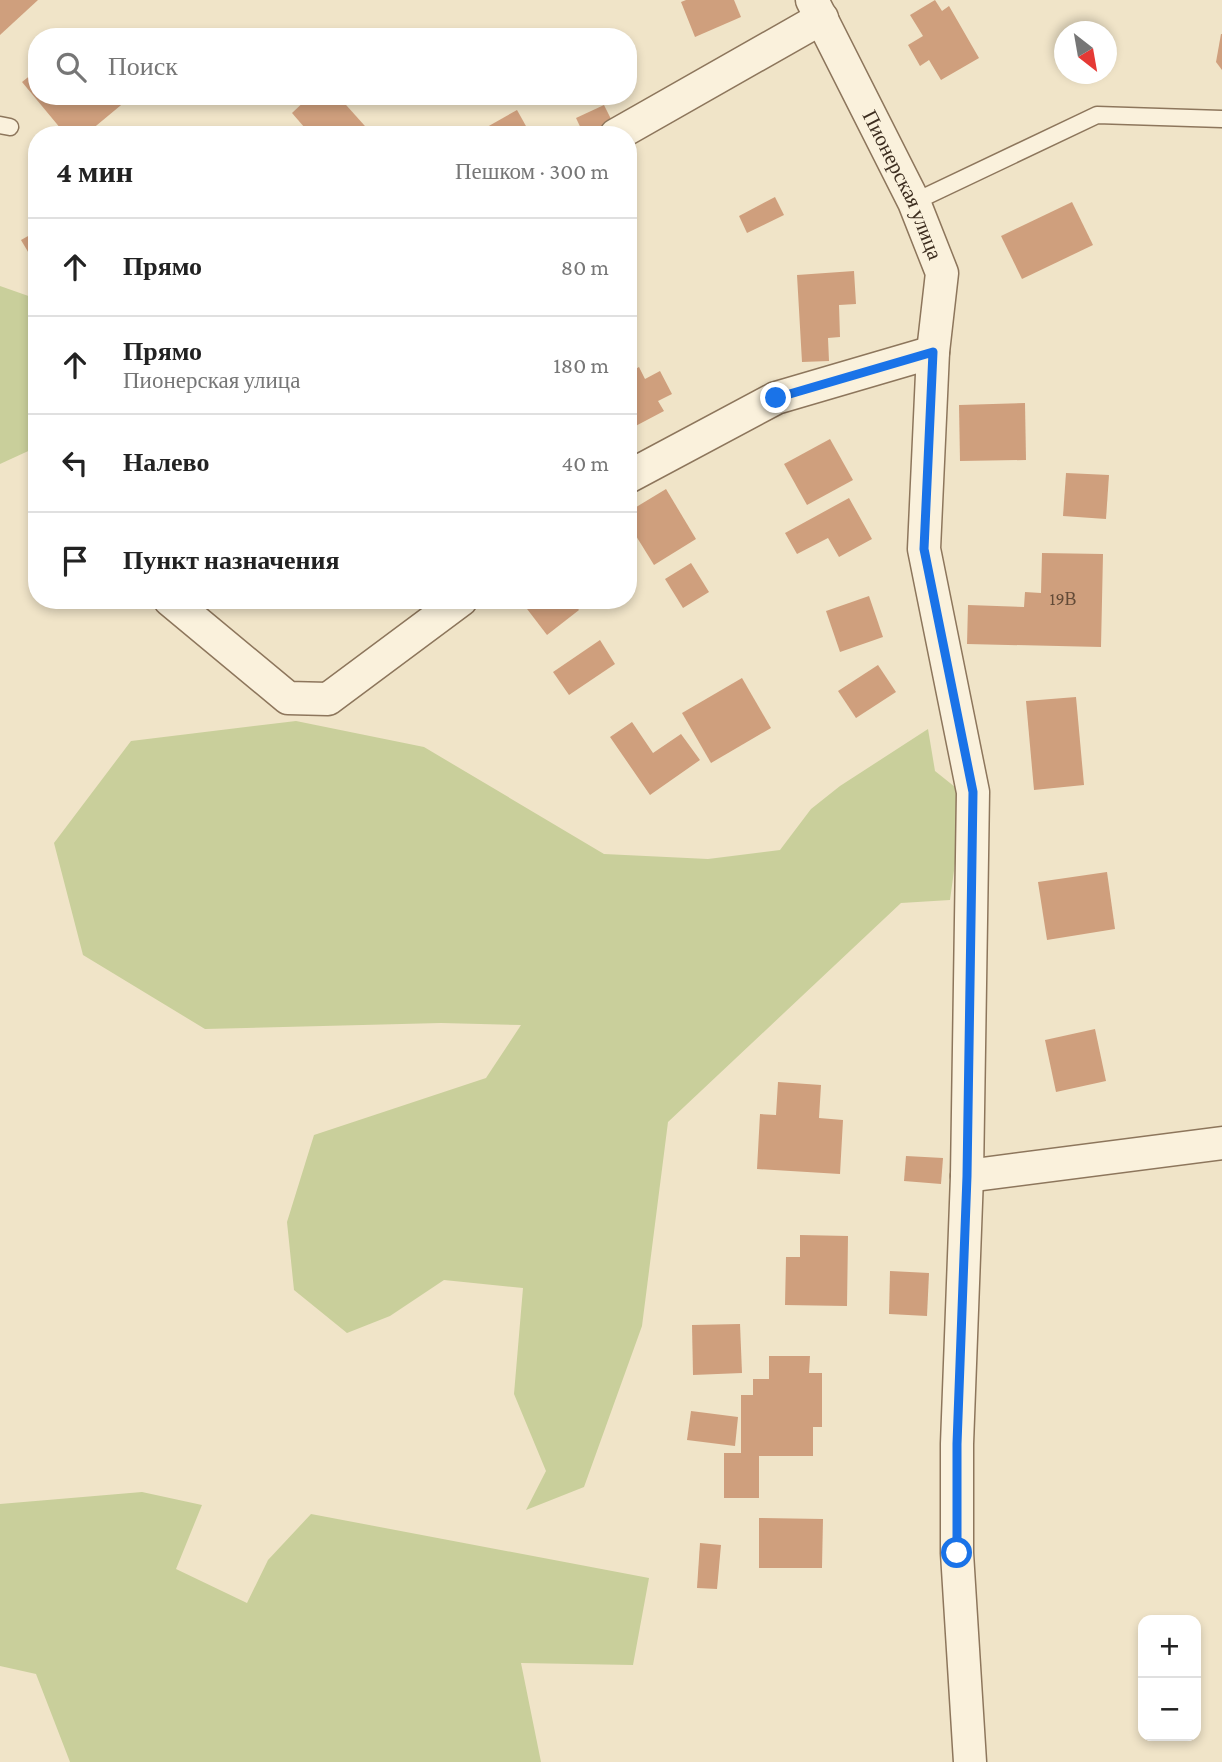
<!DOCTYPE html>
<html lang="ru">
<head>
<meta charset="utf-8">
<style>
  :root { --surface:#fff; --page:#f6f6f6; --text:#222; --muted:#767676; --line:#e0e0e0 }
  body { margin:0; font-family:"Crimson Pro",serif; background:var(--page); color:var(--text) }
  .controls { position:absolute; right:21px; bottom:21px; display:grid; overflow:hidden; border-radius:14px; box-shadow:0 4px 10px #0003 }
  .controls button { width:63px; height:63px; display:grid; place-items:center; padding:0; border:0; border-bottom:2px solid var(--line); background:var(--surface); color:var(--text); font:35px sans-serif }
  .compass { position:absolute; left:1054px; top:21px; width:63px; height:63px; border-radius:50%; background:var(--surface); box-shadow:0 4px 10px #0003; rotate:149deg }
  .stop { position:absolute; width:21px; height:21px; margin:-16px; border:5px solid #1a73e8; border-radius:50%; background:#fff }
  .stop.end { background:#1a73e8; border-color:#fff; box-shadow:0 2px 7px #0008 }
  .list { margin:0; padding:0; list-style:none }
  h2 { display:flex; justify-content:space-between; align-items:center; height:91px; margin:0; padding:0 28px; font-size:30px }
  h2 small { font-size:23px; font-weight:400; color:var(--muted) }
  .list li { display:grid; grid-template-columns:46px 1fr auto; gap:21px; align-items:center; box-sizing:border-box; height:98px; padding:0 28px; border-top:2px solid var(--line) }
  .list b { display:block; font-size:26px; white-space:nowrap }
  .list p { margin:0; font-size:23px; white-space:nowrap; color:var(--muted) }
  .list em { font-size:23px; font-style:normal; color:var(--muted) }
  .icon { flex:none; width:38px; height:38px; fill:none; stroke:currentColor; stroke-width:2; stroke-linecap:round; stroke-linejoin:round }
  .map { position:relative; flex:none; width:1222px; height:1762px; overflow:hidden }
  .search { position:absolute; background:var(--surface); box-shadow:0 4px 10px #0003; left:28px; top:28px; width:609px; height:77px; display:flex; align-items:center; gap:18px; box-sizing:border-box; padding:0 24px; border-radius:28px; color:var(--muted); font-size:26px }
  .panel { position:absolute; background:var(--surface); box-shadow:0 4px 10px #0003; left:28px; top:126px; width:609px; height:483px; border-radius:28px }
  .map>svg:first-child { display:block }
</style>
</head>
<body>
<div class="map">
<svg width="1222" height="1762" viewBox="0 0 1222 1762">
  <rect width="100%" height="100%" fill="#f0e4c8"/>
  <g fill="#c9cf9b">
    <path d="M0,286L37,299V447L0,464Z"/>
    <path d="M296,721L424,747L604,854L708,859L780,850L811,809L840,786L928,729L935,771L960,791L959,834L950,900L901,903L668,1122L642,1326L584,1487L526,1510L546,1471L514,1394L523,1288L444,1280L390,1316L347,1333L294,1290L287,1222L314,1135L486,1078L521,1025L441,1023L205,1029L83,955L54,843L131,741Z"/>
    <path d="M142,1492L202,1505L176,1569L247,1603L268,1560L311,1514L649,1578L633,1665L521,1663L541,1762H70L36,1674L0,1666V1504Z"/>
  </g>
  <g fill="#cf9f7d">
    <path d="M0,0H38L0,35Z"/>
    <path d="M686,0H734L741,17L695,37L681,2Z"/>
    <path d="M935,0L942,11L949,6L979,58L941,80L929,60L920,66L908,45L923,36L910,15Z"/>
    <path d="M1221,34H1222V70L1216,62Z"/>
    <path d="M37,70V96H132L85,135H66L22,82Z"/>
    <path d="M310,96H338L373,135H311L292,113Z"/>
    <path d="M604,105L613,123L584,135L576,118Z"/>
    <path d="M517,110L531,135H491L487,127Z"/>
    <path d="M775,197L784,215L747,233L739,216Z"/>
    <path d="M1072,202L1093,245L1022,279L1001,236Z"/>
    <path d="M37,231V267L21,240Z"/>
    <path d="M854,271L856,304L839,305L840,337L828,338L829,361L802,362L797,275Z"/>
    <path d="M639,367L645,379L660,371L672,394L658,401L664,411L628,430V373Z"/>
    <path d="M1025,403L1026,460L960,461L959,405Z"/>
    <path d="M830,439L853,480L807,505L784,464Z"/>
    <path d="M1066,473L1109,475L1106,519L1063,516Z"/>
    <path d="M666,489L696,539L654,565L628,523V512Z"/>
    <path d="M849,498L872,539L839,557L828,538L797,554L785,533Z"/>
    <path d="M1042,553L1103,554L1101,647L967,644L968,605L1024,607L1025,592L1041,593Z"/>
    <path d="M691,563L709,592L683,608L665,579Z"/>
    <path d="M869,596L883,637L840,652L826,611Z"/>
    <path d="M530,600H571L579,610L547,635L524,605Z"/>
    <path d="M600,640L615,664L569,695L553,672Z"/>
    <path d="M878,665L896,692L856,718L838,691Z"/>
    <path d="M742,678L771,728L711,763L682,713Z"/>
    <path d="M1076,697L1084,785L1034,790L1026,701Z"/>
    <path d="M632,722L653,753L681,734L700,760L650,795L610,737Z"/>
    <path d="M1107,872L1115,929L1047,940L1038,882Z"/>
    <path d="M1095,1029L1106,1081L1056,1092L1045,1040Z"/>
    <path d="M778,1082L821,1085L819,1118L843,1120L840,1174L757,1169L760,1114L776,1115Z"/>
    <path d="M906,1156L943,1158L941,1184L904,1181Z"/>
    <path d="M800,1235L848,1236L847,1306L785,1305L786,1257H800Z"/>
    <path d="M890,1271L929,1273L927,1316L889,1314Z"/>
    <path d="M740,1324L742,1373L693,1375L692,1325Z"/>
    <path d="M769,1356H810L809,1373H822V1427H813V1456H759V1498H724V1453H741V1395H753V1379H769Z"/>
    <path d="M691,1411L738,1417L735,1446L687,1440Z"/>
    <path d="M759,1518L823,1519L822,1568H759Z"/>
    <path d="M700,1543L721,1545L717,1589L697,1588Z"/>
  </g>
  <g fill="none" stroke-linecap="round" stroke-linejoin="round">
    <defs>
      <g id="service">
        <path d="M0,125L10,127"/>
        <path d="M914,202L1097,115L1222,119"/>
      </g>
      <g id="minor">
        <path id="s1" d="M812,0L914,202L942,273L933,352L924,549L973,792L967,1176L957,1444V1553L970,1762"/>
        <path d="M616,135L822,18"/>
        <path d="M628,477L776,398L933,352"/>
        <path d="M170,600L288,698L328,699L461,600"/>
        <path d="M967,1176L1222,1143"/>
      </g>
    </defs>
    <use href="#service" stroke="#8d765c" stroke-width="19"/>
    <use href="#minor" stroke="#8d765c" stroke-width="35"/>
    <use href="#service" stroke="#faf1dc" stroke-width="16"/>
    <use href="#minor" stroke="#faf1dc" stroke-width="32"/>
  </g>
  <g fill="none" stroke-linecap="round" stroke-linejoin="round">
    <path stroke="#1a73e8" stroke-width="9" d="M776,398L933,352L924,549L973,792L967,1176L957,1444V1553"/>
  </g>
  <g text-anchor="middle" stroke-width="5" stroke-linejoin="round" paint-order="stroke">
    <g font-size="18" fill="#624a37">
      <text x="1063" y="605">19В</text>
    </g>
    <g font-size="21" fill="#3d2e20" stroke="#f7eed8">
      <text dy="7" stroke="none"><textPath href="#s1" startOffset="206">Пионерская улица</textPath></text>
    </g>
  </g>
</svg>
<div class="controls">
<button>+</button>
<button>−</button>
</div>
<svg class="compass" viewBox="-18 -18 36 36"><path d="M0-13l5 13h-10z" fill="#e53935"/><path d="M0 13l5-13h-10z" fill="#767676"/></svg>
<div class="stop" style="left:957px;top:1553px"></div>
<div class="stop end" style="left:776px;top:398px"></div>
<div class="search"><svg class="icon" aria-label="search" viewBox="0 0 24 24"><circle cx="10" cy="10" r="6"/><path d="M15 15l6 6"/></svg>Поиск</div>
<section class="panel">
<h2>4 мин<small>Пешком · 300 m</small></h2>
<ul class="list">
<li><svg class="icon" aria-label="ahead" viewBox="0 0 24 24"><path d="M12 20V5M6 11l6-6 6 6"/></svg><div><b>Прямо</b></div><em>80 m</em></li>
<li><svg class="icon" aria-label="ahead" viewBox="0 0 24 24"><path d="M12 20V5M6 11l6-6 6 6"/></svg><div><b>Прямо</b><p>Пионерская улица</p></div><em>180 m</em></li>
<li><svg class="icon" aria-label="left" viewBox="0 0 24 24"><path d="M17 20v-9H6M10 6l-5 5 5 5"/></svg><div><b>Налево</b></div><em>40 m</em></li>
<li><svg class="icon" aria-label="arrive" viewBox="0 0 24 24"><path d="M6 21V4h12l-3 4 3 4H6"/></svg><div><b>Пункт назначения</b></div></li>
</ul>
</section>
</div>
</body>
</html>
